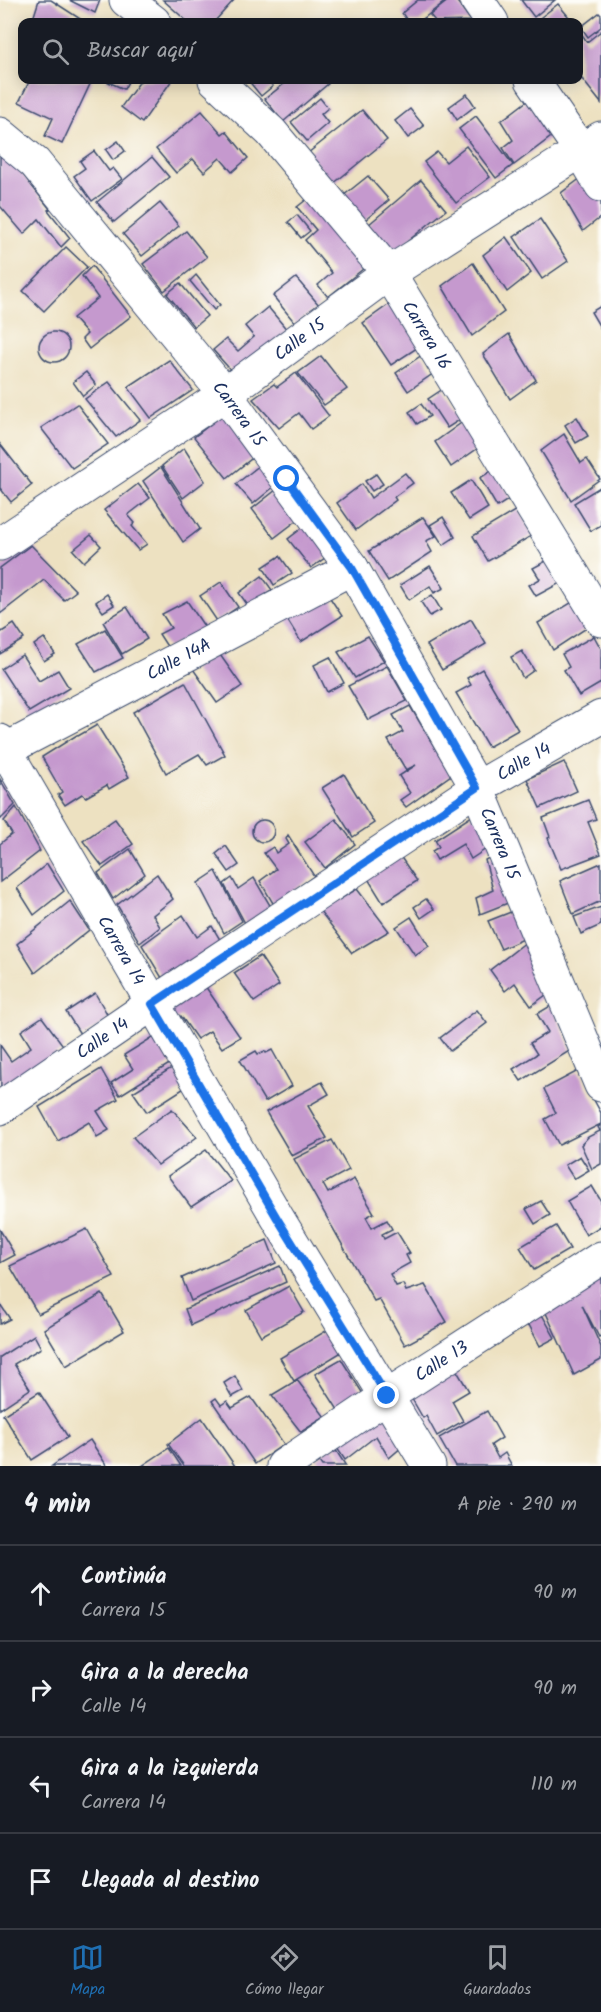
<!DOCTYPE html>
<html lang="es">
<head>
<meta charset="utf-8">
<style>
  :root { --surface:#171b24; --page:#242831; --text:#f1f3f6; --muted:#9ea1a6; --line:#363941; --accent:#1f6fb2 }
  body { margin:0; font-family:Kalam,sans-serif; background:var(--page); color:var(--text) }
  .stop { position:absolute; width:18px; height:18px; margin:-14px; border:4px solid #1a73e8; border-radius:50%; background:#fff }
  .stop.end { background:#1a73e8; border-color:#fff; box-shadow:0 2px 6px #0008 }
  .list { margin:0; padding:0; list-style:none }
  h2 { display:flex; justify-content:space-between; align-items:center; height:78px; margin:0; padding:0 24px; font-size:26px }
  h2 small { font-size:20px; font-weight:400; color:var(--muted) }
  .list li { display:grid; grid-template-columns:39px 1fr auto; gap:18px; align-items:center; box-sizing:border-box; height:96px; padding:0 24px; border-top:2px solid var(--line) }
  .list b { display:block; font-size:22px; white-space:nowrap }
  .list p { margin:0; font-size:20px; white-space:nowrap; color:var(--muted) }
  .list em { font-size:20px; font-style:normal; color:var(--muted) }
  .icon { flex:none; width:33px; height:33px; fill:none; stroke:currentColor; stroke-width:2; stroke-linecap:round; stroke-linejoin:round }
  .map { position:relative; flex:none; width:601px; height:1466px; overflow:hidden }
  .search { position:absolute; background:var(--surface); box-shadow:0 3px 15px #0003; left:18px; right:18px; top:18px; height:66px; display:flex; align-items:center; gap:15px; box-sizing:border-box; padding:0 21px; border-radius:12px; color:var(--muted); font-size:22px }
  .sheet { height:462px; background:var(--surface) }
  nav { display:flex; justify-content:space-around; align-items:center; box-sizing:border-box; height:84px; border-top:2px solid var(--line); background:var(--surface); font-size:16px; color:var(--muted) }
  nav a { display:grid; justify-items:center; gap:3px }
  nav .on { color:var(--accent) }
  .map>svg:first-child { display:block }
</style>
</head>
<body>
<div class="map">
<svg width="601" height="1466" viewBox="0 0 601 1466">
  <rect width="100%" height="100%" fill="#fdfcf7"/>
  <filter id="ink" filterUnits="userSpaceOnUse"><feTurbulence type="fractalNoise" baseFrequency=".0167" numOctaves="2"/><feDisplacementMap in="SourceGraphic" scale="12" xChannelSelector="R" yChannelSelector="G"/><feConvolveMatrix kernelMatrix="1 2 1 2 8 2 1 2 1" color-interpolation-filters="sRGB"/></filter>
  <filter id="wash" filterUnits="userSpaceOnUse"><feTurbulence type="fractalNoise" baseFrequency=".008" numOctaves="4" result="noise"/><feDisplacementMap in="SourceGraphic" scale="24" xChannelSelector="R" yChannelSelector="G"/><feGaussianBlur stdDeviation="1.35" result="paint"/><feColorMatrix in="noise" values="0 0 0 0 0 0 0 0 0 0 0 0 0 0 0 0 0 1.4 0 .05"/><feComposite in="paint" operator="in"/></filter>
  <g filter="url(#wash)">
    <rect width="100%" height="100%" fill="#ede1c1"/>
    <g id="blocks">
      <g fill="#c599ce">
        <path d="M39,0H51L85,22H32Z"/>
        <path d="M69,0H100L95,13Z"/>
        <path d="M163,0H234L214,22H188Z"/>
        <path d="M418,0H447L419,22H408L402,13Z"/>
        <path d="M449,0H456L471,21L436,22L430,15Z"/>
        <path d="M521,0H555L534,17Z"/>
        <path d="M558,4L573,22H538L536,21Z"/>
        <path d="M599,13L601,15V27L588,37L581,27Z"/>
        <path d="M579,30L587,42L601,31V103L582,79L579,82Z"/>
        <path d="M30,80H92L62,144L45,136L53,118L19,102Z"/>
        <path d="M104,80H129L124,89Z"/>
        <path d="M141,80H172L142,123L121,107Z"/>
        <path d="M248,80H267L273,86L261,96Z"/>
        <path d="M289,80H325L328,84L283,122L265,99Z"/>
        <path d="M467,94L475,106L457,120L449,107Z"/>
        <path d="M320,98L328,108L321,114L328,123L307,141L291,122Z"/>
        <path d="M527,101L551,137L514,165L503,148L513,140L501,121Z"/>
        <path d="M410,109L424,126L408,138L395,121Z"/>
        <path d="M362,110L387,140L333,184L308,153Z"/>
        <path d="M202,111L222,134L226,131L248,158L232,172L220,158L204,172L193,159L176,173L156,149Z"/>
        <path d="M476,116L513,165L496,178L459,129Z"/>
        <path d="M118,141L125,151L113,160L106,150Z"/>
        <path d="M466,146L490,177L456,203L424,162L437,152L446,162Z"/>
        <path d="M0,151L13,162L50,209L48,210L70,238L61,247L39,219L24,234L0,206Z"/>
        <path d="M94,151L109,171L113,168L122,179L92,201L74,176L85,168L80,161Z"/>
        <path d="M152,157L169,177L114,222L97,202Z"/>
        <path d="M589,172L601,193V217L583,231L561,193Z"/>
        <path d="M368,176L389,200L364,221L343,196Z"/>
        <path d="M421,180L446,210L392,254L368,225Z"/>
        <path d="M311,196L368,265L328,297L318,285L332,273L305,240L316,230L297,207Z"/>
        <path d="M160,203L179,226L142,256L123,234Z"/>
        <path d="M297,215L310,231L301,238L288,222Z"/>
        <path d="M540,219L568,261L542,279L514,237Z"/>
        <path d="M186,231L207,257L164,291L143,264Z"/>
        <path d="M506,237L531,273L507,292L483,255Z"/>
        <path d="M66,247L87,267L44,311L23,291Z"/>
        <path d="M473,263L504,312L472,336L442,286Z"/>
        <path d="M92,266L131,316L89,349L82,339L87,334L73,318L98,298L82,276Z"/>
        <path d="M196,275L220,305L214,310L190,281Z"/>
        <path d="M296,278L319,305L296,324L273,296Z"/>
        <path d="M180,283L207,316L194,327L167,294Z"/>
        <path d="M391,303L420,346L391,365L363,323Z"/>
        <path d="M601,306V329L591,312Z"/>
        <path d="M268,307L288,331L235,375L213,350L226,339L238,351L254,337L245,326Z"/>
        <circle cx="54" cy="347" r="15"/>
        <path d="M509,334L536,380L510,399L483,354Z"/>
        <path d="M422,355L434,373L408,391L396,373Z"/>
        <path d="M321,356L347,389L324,405L298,373Z"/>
        <path d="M169,360L193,390L151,418L128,387Z"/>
        <path d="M86,372L96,385L83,396L73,382Z"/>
        <path d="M296,373L329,416L311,429L299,413L279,428L253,399L274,384L277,387Z"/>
        <path d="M109,382L140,420L116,437L85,399Z"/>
        <path d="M443,389L461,419L447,428L428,399Z"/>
        <path d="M77,404L108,444L72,468L41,428Z"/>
        <path d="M421,404L430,416L417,424L409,412Z"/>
        <path d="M224,414L256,455L227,478L194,437Z"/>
        <path d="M577,417L588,436L576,443L565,425Z"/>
        <path d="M464,421L481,446L451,467L435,442Z"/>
        <path d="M564,434L581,463L587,459L600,479L571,500L541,451Z"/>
        <path d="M0,444L32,485L11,502L0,488Z"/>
        <path d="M184,448L205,481L183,498L162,466Z"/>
        <path d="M260,465L276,485L253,504L236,484Z"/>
        <path d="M161,467L200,529L183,542L143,481Z"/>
        <path d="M494,469L511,498L497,507L480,478Z"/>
        <path d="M405,473L413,483L394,497L396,500L356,530L337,503L362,484L371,498Z"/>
        <path d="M376,474L383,484L372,491L365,481Z"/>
        <path d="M471,480L488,508L469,520L451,493Z"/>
        <path d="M138,484L150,498L128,515L135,523L132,526L147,544L138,550L104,510Z"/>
        <path d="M281,486L304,515L274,538L252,509Z"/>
        <path d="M600,487L601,525L591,531L574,503Z"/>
        <path d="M518,509L533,535L488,561L473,536Z"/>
        <path d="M423,517L436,536L426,541L432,552L388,581L369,551Z"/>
        <path d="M443,517L455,537L443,545L430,525Z"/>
        <path d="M310,522L333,552L311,568L288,539Z"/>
        <path d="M91,535L101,546L84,562L73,550Z"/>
        <path d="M31,545L76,591L64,600L44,580L0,614V568Z"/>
        <path d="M280,556L292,573L274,585L263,567Z"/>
        <path d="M548,560L562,582L536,596L529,585L540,579L533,568Z"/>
        <path d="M430,566L444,588L434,593L430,586L409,600L400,585Z"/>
        <path d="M262,576L272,590L249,607L239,593Z"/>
        <path d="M221,582L238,607L217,621L200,596Z"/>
        <path d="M323,587L342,616L301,642L283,613Z"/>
        <path d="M107,594L114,605L103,612L96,602Z"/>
        <path d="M432,595L441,610L430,616L421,602Z"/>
        <path d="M187,601L206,629L168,648L159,634L171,628L162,614Z"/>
        <path d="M574,601L588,627L553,650L538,623Z"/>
        <path d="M127,607L147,639L122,654L103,622Z"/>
        <path d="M471,619L486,644L442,670L427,645Z"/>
        <path d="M14,624L24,639L0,654V633Z"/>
        <path d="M105,629L123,658L96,672L78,644Z"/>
        <path d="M368,636L384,661L355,678L338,652Z"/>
        <path d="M594,636L601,649V683L579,696L564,670L569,667L562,654Z"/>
        <path d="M44,638L55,654L44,661L34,645Z"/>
        <path d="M522,651L534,670L523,678L511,657Z"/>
        <path d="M218,652L242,686L217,703L193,669Z"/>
        <path d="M22,655L39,681L58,670L69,688L29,712L1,669Z"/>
        <path d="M330,657L344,683L327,692L314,665Z"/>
        <path d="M387,666L407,701L368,720L348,686Z"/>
        <path d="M482,669L518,730L488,747L456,693L471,685L467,678Z"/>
        <path d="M185,682L225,755L207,765L199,754L166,773L133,712Z"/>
        <path d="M410,706L451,775L406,807L400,800L410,793L399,776L416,765L406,770L388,740L403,732L393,715Z"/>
        <path d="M97,725L129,777L109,789L107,785L86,797L82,794L65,805L58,795L62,792L42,757L77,735L78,736Z"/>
        <path d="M564,762L577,791L540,808L527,779Z"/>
        <path d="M344,774L374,823L353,837L322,788Z"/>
        <path d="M0,779L15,805L0,820Z"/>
        <path d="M588,800L596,819L588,822L601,854L561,869L548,838L550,837L543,818Z"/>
        <path d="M16,807L40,851L0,882V844L12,834L4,821Z"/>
        <path d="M478,812L495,843L471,859L463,844L437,860L432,851L439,847L435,840Z"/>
        <path d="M115,819L133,844L102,866L83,841Z"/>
        <path d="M336,819L355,844L325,868L305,842Z"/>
        <circle cx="263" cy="831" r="11"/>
        <path d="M288,835L314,876L274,905L260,881L276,869L264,853L273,847L276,853L289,844L286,839Z"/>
        <path d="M226,846L239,865L229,872L216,854Z"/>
        <path d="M130,849L145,874L113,899L98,873Z"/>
        <path d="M499,852L508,903L480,914L476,898L493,890L485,860Z"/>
        <path d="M400,856L417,881L383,903L367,877Z"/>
        <path d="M601,863V901L573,914L560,881Z"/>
        <path d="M47,864L64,891L34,915L17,888Z"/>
        <path d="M216,871L242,921L224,933L198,883Z"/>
        <path d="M157,874L173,899L153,915L160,927L140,943L117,905Z"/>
        <path d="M232,878L238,889L254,878L271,907L246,925L224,884Z"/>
        <path d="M357,889L389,931L352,953L320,911Z"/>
        <path d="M426,899L434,909L421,918L414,907Z"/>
        <path d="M70,901L89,930L35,973L17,944Z"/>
        <path d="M601,907V925L581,934L574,917Z"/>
        <path d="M516,910L528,937L501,949L488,921Z"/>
        <path d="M183,915L197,937L212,926L222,943L165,983L142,945Z"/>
        <path d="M411,917L429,946L415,955L396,927Z"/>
        <path d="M526,942L554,989L531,1006L515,983L505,991L490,970Z"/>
        <path d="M260,956L279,985L254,1002L234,973Z"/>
        <path d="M203,983L240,1037L222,1048L210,1031L197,1039L181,1016L175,1020L166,1007Z"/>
        <path d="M95,993L110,1019L82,1037L66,1012Z"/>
        <path d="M552,1005L571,1050L521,1081L513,1069L537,1054L530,1043L548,1032L537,1014Z"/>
        <path d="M477,1010L487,1023L450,1051L440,1038Z"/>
        <path d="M42,1017L65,1048L1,1090L0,1045L11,1061L31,1047L21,1031Z"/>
        <path d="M153,1037L171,1063L120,1095L111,1083L133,1069L124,1055Z"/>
        <path d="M272,1050L292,1086L265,1102L240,1060L256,1051L258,1054L265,1051L266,1053Z"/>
        <path d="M173,1067L186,1087L147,1112L133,1092Z"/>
        <path d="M101,1069L118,1099L97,1111L109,1130L97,1137L89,1122L58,1141L39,1107Z"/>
        <path d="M578,1071L601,1113V1124L559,1145L545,1119L556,1113L544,1089Z"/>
        <path d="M322,1082L329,1094L308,1106L327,1138L292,1156L266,1112Z"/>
        <path d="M172,1109L197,1137L158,1165L133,1137Z"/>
        <path d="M601,1125V1164L592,1169L581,1145L588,1137L600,1131L598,1127Z"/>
        <path d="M332,1140L349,1170L323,1184L328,1193L354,1179L374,1213L366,1217L372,1228L387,1220L392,1229L382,1234L384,1239L397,1232L410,1253L406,1255L410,1263L390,1274L396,1286L403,1284L406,1291L425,1285L447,1322L405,1345L379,1299L374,1301L294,1159Z"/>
        <path d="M206,1150L231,1181L191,1207L168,1176Z"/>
        <path d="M580,1156L589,1170L574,1179L565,1165Z"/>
        <path d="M592,1186L601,1201V1226L586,1235L567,1201Z"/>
        <path d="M541,1201L550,1215L535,1224L526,1209Z"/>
        <path d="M556,1226L570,1249L534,1270L520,1247Z"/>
        <path d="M87,1229L114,1277L38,1314L10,1266Z"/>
        <path d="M0,1230L15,1255L0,1263Z"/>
        <path d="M267,1240L276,1263L191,1301L182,1278Z"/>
        <path d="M280,1266L286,1282L191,1325L185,1309Z"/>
        <path d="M601,1271V1336L599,1337L582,1305L601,1347V1360L574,1375L542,1304Z"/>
        <path d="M289,1286L304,1312L261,1336L246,1310Z"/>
        <path d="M102,1294L124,1331L66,1366L44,1329Z"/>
        <path d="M0,1304L10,1319L0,1324Z"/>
        <path d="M540,1311L555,1338L540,1346L526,1319Z"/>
        <path d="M331,1328L345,1350L294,1381L280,1358Z"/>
        <path d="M34,1335L41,1348L14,1364L30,1389L0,1409V1357Z"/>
        <path d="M341,1359L365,1397L340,1413L315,1374Z"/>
        <path d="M454,1366L469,1391L452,1401L463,1421L437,1436L426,1416L423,1418L408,1392Z"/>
        <path d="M235,1376L243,1391L232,1397L224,1383Z"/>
        <path d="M297,1380L325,1417L301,1432L272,1395Z"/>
        <path d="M39,1392L68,1437L32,1460L3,1415Z"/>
        <path d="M251,1397L284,1444L255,1464L212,1401L216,1398L221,1405L227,1401L232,1408Z"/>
        <path d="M383,1408L403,1446L389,1458L376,1436L345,1460L335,1445Z"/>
        <path d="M487,1411L502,1438L491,1445L498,1458L505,1453L512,1466H455L439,1438Z"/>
        <path d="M202,1418L235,1466H184L168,1444Z"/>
        <path d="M90,1440L107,1466H52L59,1461Z"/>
        <path d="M333,1446L346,1466H322L317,1459Z"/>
        <path d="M169,1448L181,1466H142Z"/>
      </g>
    </g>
  </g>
  <g filter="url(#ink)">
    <use href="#blocks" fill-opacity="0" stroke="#3a4a6d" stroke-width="1.5"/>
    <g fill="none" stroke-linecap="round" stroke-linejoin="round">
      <defs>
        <g id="minor">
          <path d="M126,0L154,22"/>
          <path d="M477,0L492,22"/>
          <path id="s1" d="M215,80L271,132L389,273L601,620"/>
          <path d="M532,80L581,151L601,185"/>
          <path id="s2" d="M0,134L35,163L225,394L352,568L477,788L601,1085"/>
          <path id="s3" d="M0,544L225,394L389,273L601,138"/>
          <path id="s4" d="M0,741L277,1217L429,1466"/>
          <path id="s5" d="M5,750L352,568"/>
          <path id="s6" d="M0,1108L152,1004L477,788L601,717"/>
          <path id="s7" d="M283,1466L387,1396L601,1258"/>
        </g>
      </defs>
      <use href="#minor" stroke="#3a4a6d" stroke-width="35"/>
      <use href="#minor" stroke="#fff" stroke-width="33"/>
    </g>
  </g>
  <g fill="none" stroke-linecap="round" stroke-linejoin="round" filter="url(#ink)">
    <path stroke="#1a73e8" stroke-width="8" d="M287,479L352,568L477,788L152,1004L277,1218L387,1396"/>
  </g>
  <g text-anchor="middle" stroke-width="4.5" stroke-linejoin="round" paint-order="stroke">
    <g font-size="18" fill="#1b2f5e" stroke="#fdfcf7">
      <text dy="6" stroke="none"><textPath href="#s1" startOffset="333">Carrera 16</textPath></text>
      <text dy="6" stroke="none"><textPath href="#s3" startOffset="363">Calle 15</textPath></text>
      <text dy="6" stroke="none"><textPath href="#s2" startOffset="369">Carrera 15</textPath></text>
      <text dy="6" stroke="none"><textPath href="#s5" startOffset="196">Calle 14A</textPath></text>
      <text dy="6" stroke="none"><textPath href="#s6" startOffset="628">Calle 14</textPath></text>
      <text dy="6" stroke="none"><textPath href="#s2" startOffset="873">Carrera 15</textPath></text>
      <text dy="6" stroke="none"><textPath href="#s4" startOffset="242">Carrera 14</textPath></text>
      <text dy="6" stroke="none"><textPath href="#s6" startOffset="124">Calle 14</textPath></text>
      <text dy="6" stroke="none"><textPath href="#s7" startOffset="190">Calle 13</textPath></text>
    </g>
  </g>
</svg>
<div class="stop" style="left:287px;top:479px"></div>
<div class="stop end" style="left:387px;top:1396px"></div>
<div class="search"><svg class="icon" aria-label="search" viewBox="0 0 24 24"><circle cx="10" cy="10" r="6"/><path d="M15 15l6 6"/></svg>Buscar aquí</div>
</div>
<section class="sheet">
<h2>4 min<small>A pie · 290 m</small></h2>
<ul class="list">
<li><svg class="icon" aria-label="ahead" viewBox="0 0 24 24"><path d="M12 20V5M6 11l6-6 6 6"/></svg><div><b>Continúa</b><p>Carrera 15</p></div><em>90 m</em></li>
<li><svg class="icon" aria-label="right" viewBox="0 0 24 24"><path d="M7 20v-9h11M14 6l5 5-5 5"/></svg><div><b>Gira a la derecha</b><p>Calle 14</p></div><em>90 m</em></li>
<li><svg class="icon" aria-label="left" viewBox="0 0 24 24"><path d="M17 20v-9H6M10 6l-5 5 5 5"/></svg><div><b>Gira a la izquierda</b><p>Carrera 14</p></div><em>110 m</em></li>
<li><svg class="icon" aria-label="arrive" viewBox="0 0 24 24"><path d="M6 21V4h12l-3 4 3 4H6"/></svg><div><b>Llegada al destino</b></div></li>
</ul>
</section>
<nav>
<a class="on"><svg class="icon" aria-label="map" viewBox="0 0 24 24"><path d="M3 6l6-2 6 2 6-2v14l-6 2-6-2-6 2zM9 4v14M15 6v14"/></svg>Mapa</a>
<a><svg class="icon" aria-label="directions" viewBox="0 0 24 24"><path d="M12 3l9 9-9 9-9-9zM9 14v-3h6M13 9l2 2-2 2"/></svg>Cómo llegar</a>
<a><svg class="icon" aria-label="saved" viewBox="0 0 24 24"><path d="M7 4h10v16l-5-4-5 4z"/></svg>Guardados</a>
</nav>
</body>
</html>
